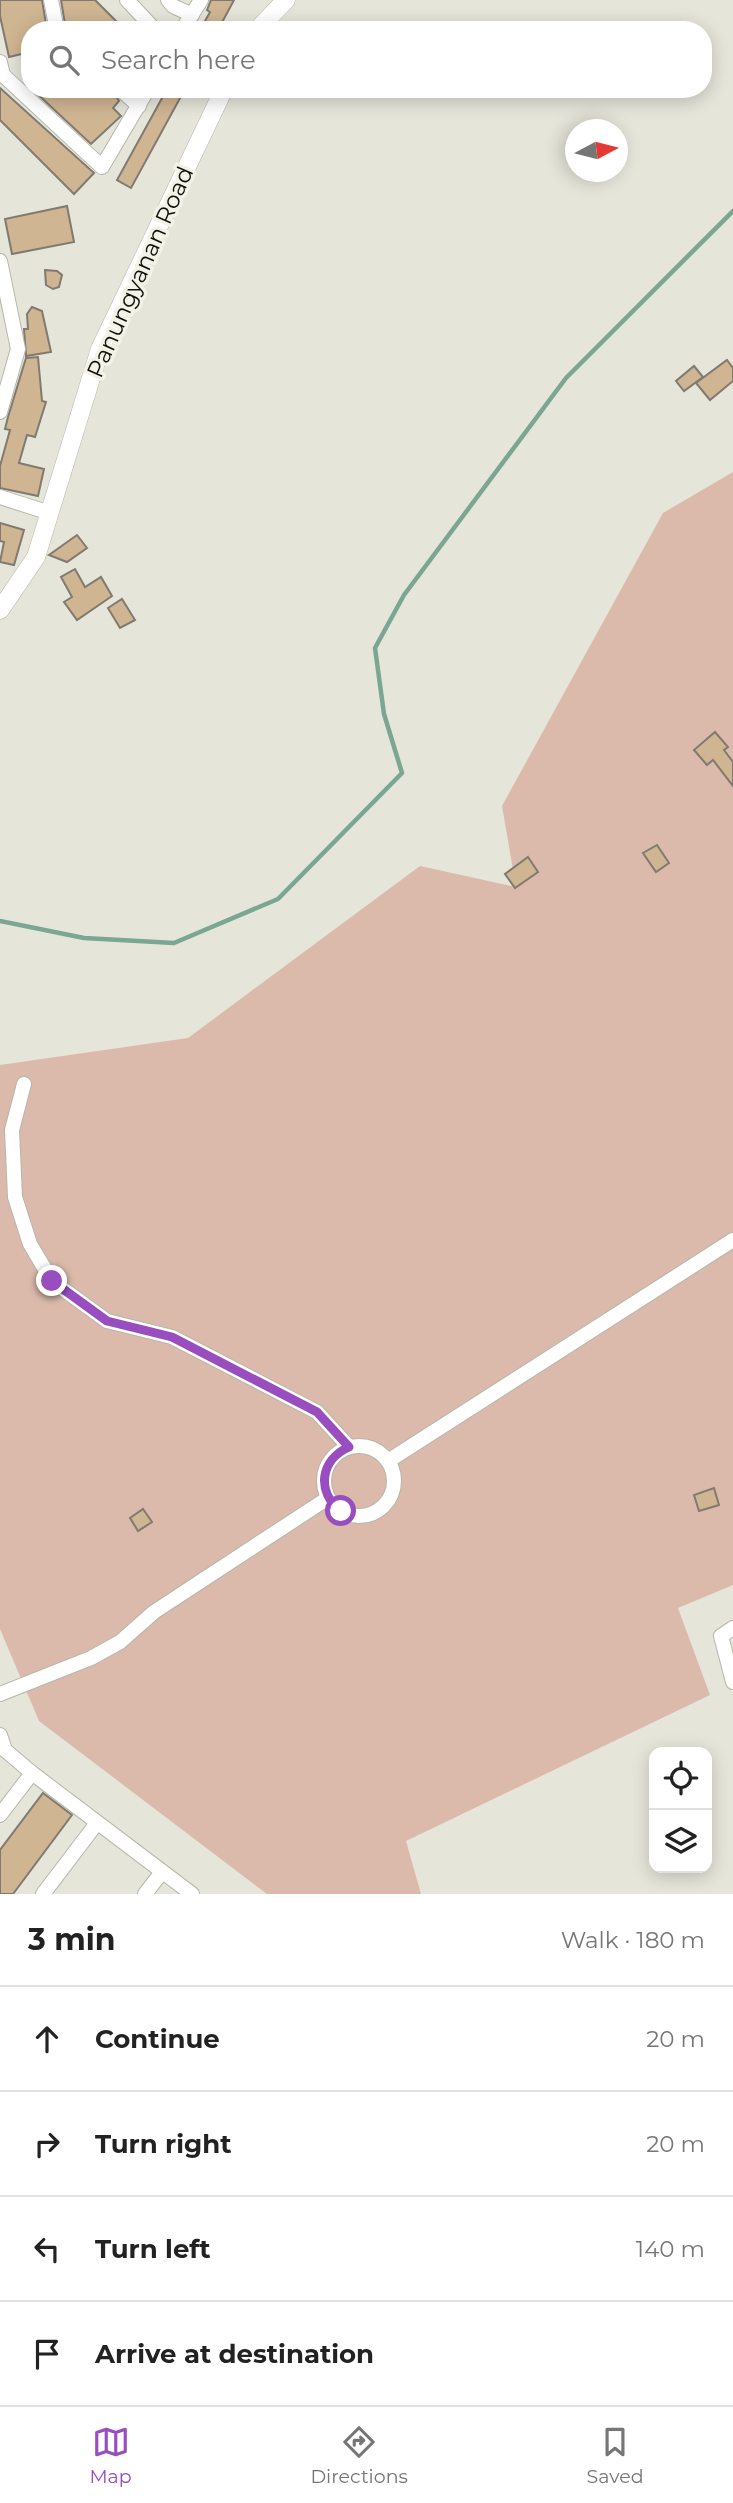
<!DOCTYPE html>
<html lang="en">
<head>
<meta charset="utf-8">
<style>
  :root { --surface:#fff; --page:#f6f6f6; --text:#222; --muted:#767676; --line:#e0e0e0; --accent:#994ec0 }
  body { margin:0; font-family:Montserrat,sans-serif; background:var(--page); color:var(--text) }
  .controls { position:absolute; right:21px; bottom:21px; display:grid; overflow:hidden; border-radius:14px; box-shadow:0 4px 18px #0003 }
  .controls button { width:63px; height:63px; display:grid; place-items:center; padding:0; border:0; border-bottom:2px solid var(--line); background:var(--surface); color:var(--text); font:35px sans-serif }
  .compass { position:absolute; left:565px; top:119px; width:63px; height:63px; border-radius:50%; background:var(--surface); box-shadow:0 4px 18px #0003; rotate:83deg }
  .stop { position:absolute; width:21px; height:21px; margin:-16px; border:5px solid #994ec0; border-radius:50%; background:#fff }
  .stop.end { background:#994ec0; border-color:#fff; box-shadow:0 2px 7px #0008 }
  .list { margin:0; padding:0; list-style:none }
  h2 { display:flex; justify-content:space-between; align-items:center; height:91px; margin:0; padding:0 28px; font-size:30px }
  h2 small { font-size:23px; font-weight:400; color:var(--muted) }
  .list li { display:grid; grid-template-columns:46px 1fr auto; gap:21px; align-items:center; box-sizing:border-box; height:105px; padding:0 28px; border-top:2px solid var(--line) }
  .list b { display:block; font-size:26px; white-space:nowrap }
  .list em { font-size:23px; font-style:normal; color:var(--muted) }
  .icon { flex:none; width:38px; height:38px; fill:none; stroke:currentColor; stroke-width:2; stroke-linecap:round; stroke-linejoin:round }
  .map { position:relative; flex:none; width:733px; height:1894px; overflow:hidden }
  .search { position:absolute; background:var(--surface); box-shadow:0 4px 18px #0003; left:21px; right:21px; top:21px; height:77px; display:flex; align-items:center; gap:18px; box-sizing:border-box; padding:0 24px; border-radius:28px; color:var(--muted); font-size:26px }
  .sheet { height:511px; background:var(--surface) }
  nav { display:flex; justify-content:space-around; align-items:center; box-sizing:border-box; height:98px; border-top:2px solid var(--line); background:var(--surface); font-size:19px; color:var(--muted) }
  nav a { display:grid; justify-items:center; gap:4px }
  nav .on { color:var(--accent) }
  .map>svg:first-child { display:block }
</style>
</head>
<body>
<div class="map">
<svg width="733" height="1894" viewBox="0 0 733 1894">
  <rect width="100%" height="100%" fill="#e5e5da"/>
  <path fill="#dbbaac" d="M733,472V1585L678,1608L710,1695L406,1841L421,1894H267L39,1721L0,1629V1065L188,1038L420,866L516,887L502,806L663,513Z"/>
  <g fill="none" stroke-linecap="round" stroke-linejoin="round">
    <path stroke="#7aa692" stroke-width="4.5" d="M0,921L84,938L174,943L278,899L402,773L384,714L375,648L404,595L566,378L733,211"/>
  </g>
  <g fill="#d0b592" stroke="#807a71" stroke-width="2">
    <path d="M0,0H42L47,30H30V52L9,57L0,16Z"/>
    <path d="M61,0H95L125,30H66Z"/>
    <path d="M211,0H234L218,30H200L210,12L207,10Z"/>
    <path d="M0,88L94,173L74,194L0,120Z"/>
    <path d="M32,89H111L119,101L113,108L121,116L91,144Z"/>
    <path d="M167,89H185L131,188L117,180Z"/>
    <path d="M67,206L74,242L12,254L5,219Z"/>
    <path d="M45,270L57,271L62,275L59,287L53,289L46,285Z"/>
    <path d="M32,307L42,311L51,352L26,356L24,329H28L27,314Z"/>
    <path d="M38,357L42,401L46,402L35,437L27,435L19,463L44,469L38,496L0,488V466L10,430L5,429L8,417L26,358Z"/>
    <path d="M727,360L733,368V381L710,400L696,383Z"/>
    <path d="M694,366L703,377L684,391L676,381Z"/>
    <path d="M0,523L24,530L14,565L0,562L4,542L0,541Z"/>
    <path d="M77,535L87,548L67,562L49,555Z"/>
    <path d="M75,569L85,587L101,577L112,596L77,620L64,602L72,597L61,577Z"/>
    <path d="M122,599L135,620L120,628L108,608Z"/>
    <path d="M715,732L728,747L724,750L733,762V786L713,760L707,765L694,750Z"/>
    <path d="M657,845L669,863L656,872L643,853Z"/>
    <path d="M528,857L538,872L515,888L505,874Z"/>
    <path d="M714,1488L719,1505L699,1511L694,1495Z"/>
    <path d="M143,1509L152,1522L138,1531L130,1518Z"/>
    <path d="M43,1793L72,1815L13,1894H0V1850Z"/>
  </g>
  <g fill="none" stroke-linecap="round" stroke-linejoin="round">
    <defs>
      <g id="minor">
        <path d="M51,0L57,30"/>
        <path d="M127,0L155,30"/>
        <path d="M168,0L173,6L192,15"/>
        <path d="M182,30L201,0"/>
        <path d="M0,62L3,75L102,167L148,89"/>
        <path d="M120,89L139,106"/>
        <path d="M0,261L18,349L0,412"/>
        <path d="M0,497L50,513"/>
        <path d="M24,1084L12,1130L15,1197L30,1244L52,1281L107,1321L172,1337L317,1412L349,1447"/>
        <circle cx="359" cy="1481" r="35"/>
        <path d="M388,1461L733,1240"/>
        <path d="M733,1628L721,1636L733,1682"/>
        <path d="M0,1694L91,1658L120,1642L154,1612L328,1498"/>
        <path d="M0,1735L5,1750L32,1773L192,1894"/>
        <path d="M0,1815L32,1773"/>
        <path d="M43,1894L97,1823"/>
        <path d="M145,1894L162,1872"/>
      </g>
      <g id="tertiary">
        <path d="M257,30L286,0"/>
        <path d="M0,610L36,557L100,349L224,89"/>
      </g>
    </defs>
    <use href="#minor" stroke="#b6b6ab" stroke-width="16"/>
    <use href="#tertiary" stroke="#b6b6ab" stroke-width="19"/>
    <use href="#minor" stroke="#fff" stroke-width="14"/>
    <use href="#tertiary" stroke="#fff" stroke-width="18"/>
  </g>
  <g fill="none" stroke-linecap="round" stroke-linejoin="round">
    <path stroke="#994ec0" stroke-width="9" d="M52,1281L107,1321L172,1337L317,1412L349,1447C320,1460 316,1492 341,1511"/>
  </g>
  <g text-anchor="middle" stroke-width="7" stroke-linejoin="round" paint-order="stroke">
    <g font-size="23" fill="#0f0f0b" stroke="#f3f2e7">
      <text transform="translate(140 272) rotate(-66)" y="8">Panungyanan Road</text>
    </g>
  </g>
</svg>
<div class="controls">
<button><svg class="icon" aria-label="locate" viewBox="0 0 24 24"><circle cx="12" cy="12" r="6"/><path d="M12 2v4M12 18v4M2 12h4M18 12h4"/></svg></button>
<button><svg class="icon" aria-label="layers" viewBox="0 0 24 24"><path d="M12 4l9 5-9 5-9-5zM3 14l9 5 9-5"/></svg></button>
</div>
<svg class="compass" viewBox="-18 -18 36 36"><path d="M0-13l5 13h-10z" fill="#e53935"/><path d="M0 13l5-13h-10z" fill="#767676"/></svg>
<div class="stop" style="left:341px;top:1511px"></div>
<div class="stop end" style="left:52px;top:1281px"></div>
<div class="search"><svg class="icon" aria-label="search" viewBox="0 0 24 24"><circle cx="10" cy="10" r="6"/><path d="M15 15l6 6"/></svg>Search here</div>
</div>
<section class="sheet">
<h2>3 min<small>Walk · 180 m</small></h2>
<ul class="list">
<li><svg class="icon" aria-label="ahead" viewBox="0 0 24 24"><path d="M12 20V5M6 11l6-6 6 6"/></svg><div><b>Continue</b></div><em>20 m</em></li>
<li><svg class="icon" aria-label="right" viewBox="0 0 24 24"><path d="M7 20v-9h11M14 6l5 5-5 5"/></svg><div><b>Turn right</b></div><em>20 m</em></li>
<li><svg class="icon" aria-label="left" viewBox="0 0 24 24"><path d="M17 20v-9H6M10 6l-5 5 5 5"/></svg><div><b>Turn left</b></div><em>140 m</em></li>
<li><svg class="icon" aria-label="arrive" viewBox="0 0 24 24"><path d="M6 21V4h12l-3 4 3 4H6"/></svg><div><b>Arrive at destination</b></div></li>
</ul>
</section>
<nav>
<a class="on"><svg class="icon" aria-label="map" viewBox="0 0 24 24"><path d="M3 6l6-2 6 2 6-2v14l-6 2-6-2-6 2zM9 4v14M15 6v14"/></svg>Map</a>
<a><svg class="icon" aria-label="directions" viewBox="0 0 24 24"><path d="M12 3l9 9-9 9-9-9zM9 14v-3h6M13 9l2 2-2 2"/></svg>Directions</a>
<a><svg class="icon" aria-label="saved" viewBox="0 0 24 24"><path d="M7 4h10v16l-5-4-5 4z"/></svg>Saved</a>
</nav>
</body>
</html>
